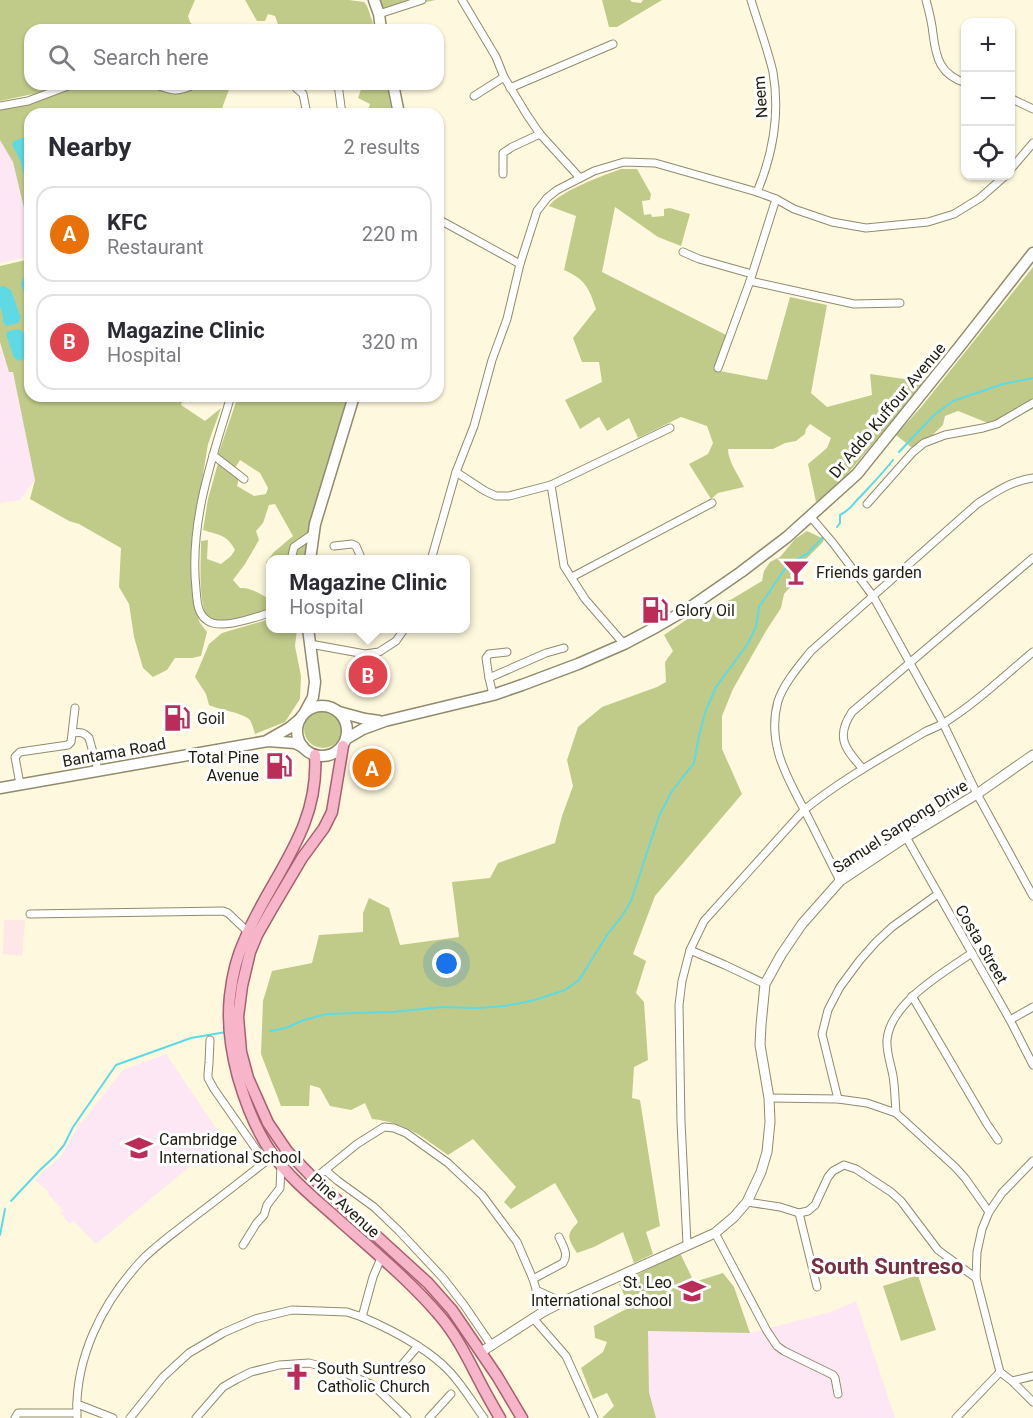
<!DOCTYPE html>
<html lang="en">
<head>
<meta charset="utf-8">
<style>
  :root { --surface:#fff; --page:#f7f7f7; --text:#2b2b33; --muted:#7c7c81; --line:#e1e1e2; --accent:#0b8043 }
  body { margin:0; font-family:Roboto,sans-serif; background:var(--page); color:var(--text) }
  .controls { position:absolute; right:18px; top:18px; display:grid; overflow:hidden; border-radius:12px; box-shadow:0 2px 4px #0004 }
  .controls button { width:54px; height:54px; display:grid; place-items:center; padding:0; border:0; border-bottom:2px solid var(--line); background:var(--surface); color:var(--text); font:30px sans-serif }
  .you { position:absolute; left:447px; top:964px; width:21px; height:21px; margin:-15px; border:4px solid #fff; border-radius:50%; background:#1a73e8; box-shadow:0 0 0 9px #1a73e833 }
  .badge { display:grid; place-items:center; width:39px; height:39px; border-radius:50%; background:var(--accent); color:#fff; font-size:20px; font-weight:700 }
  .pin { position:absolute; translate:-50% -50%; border:3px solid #fff; box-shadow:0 2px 6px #0006 }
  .popup { position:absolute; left:266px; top:555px; width:204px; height:78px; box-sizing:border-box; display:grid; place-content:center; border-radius:12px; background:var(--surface); filter:drop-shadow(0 2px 4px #0005); font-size:20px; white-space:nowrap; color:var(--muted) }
  .popup b { font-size:22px; color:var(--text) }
  .popup::after { content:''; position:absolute; left:50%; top:100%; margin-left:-12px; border:12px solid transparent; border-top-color:var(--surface) }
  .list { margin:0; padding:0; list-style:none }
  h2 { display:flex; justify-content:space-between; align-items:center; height:78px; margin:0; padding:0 24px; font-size:26px }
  h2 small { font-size:20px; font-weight:400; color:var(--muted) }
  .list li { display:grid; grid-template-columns:39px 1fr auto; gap:18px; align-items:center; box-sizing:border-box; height:96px; margin:0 12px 12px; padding:0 12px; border:2px solid var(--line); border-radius:18px }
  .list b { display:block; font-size:22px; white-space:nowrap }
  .list p { margin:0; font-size:20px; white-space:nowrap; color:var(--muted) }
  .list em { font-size:20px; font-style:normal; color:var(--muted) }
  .icon { flex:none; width:33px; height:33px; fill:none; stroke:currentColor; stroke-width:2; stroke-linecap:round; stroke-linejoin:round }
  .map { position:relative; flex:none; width:1033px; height:1418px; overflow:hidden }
  .search { position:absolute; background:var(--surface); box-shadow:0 2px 4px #0004; left:24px; top:24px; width:420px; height:66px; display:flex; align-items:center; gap:15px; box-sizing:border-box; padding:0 21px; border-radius:18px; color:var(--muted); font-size:22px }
  .panel { position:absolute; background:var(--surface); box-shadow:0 2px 4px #0004; left:24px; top:108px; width:420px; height:294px; border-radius:18px }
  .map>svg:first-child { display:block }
</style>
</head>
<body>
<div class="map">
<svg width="1033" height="1418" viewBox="0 0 1033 1418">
  <rect width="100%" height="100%" fill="#fef9de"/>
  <g fill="#fde7f4">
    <path d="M0,118L30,205V256L0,263Z"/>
    <path d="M0,333L12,372L16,371L37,477L20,500L0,503Z"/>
    <path d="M166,1054L223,1139L96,1244L74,1221L70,1224L60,1213L63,1210L48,1194L49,1192L35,1180L61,1156L78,1127L123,1070Z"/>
    <path d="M856,1301L895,1418H656L649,1392L648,1330L750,1333L831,1312Z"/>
  </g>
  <path fill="#fee8e7" d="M4,920H25L22,956L3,954Z"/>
  <g fill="#c1cb89">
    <path d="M0,0H195L188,16L190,22L198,30H30V84H66L33,94L0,101Z"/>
    <path d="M245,0H349L364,2L367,6L373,23L368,28L364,30H280L275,16L268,14L265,21H257Z"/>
    <path d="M377,0H436L380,11Z"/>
    <path d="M602,0H630L632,2L641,3L643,0H662L617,27H609Z"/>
    <path d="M87,84H145L166,92L179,93L203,84H231L221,111L225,114H30V233L13,162L0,140V109Z"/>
    <path d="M363,84H387L392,114H367L370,104L358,98Z"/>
    <path d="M621,169H637L651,194L650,200L642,201L644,215L651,214L652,217L664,216V209L670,208L690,214L681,246L658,237L615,207L602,272L732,338L720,371L767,380L790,297L827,305L811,393L827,407L872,395L870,374L925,382L839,484L816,502L808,464L827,448L831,438L810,424L806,429L805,434L796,441L785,443L773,449H728C728,461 739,476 744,487L718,493L711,499L689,464L708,454L713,443L707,426L681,417L638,438L629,418L607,431L599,417L580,429L565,400L602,382L599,362H582L573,338L596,309C589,288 585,279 564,270L576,216L549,206C560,191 604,175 621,169Z"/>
    <path d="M30,259V396H184L181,405L205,421L221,408L208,444L192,541V573L197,615L200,623L207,632L201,656L192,658H175L167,670L153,677L143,668L134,637L129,604L119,587L121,548L79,524L69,521L30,499L35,480L13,372H9L0,342V266Z"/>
    <path d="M1033,267V409L1011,419L988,423L958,411L945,416L943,425L916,451L896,435L922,406Z"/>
    <path d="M238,396H349L307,559L270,560V568L266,562L274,552L293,536L275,504L269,505L263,523L256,531L259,540L245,564L233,580L240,588C250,587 261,594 270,600V612L221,623L207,618C198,600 201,561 201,541L208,540L207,559L221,564L231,556L235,550C227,534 218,535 203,530L208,499L218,463L239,478L237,486L254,496L266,494L268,488L260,473L240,460L235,468L218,455Z"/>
    <path d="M807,531L824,539L823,542L790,575L793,584L784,594L781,608L766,631L733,689L722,716V749L742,794L655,896L633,954L646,961L636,993L644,1002L648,1060L634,1067L632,1098L640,1100L660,1226L646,1232L653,1254L634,1263L623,1232L594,1247L577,1253C568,1238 565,1236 578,1222L555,1183L511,1209L504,1202L516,1187L473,1139L448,1155C421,1136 407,1123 372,1119L365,1103L351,1110L330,1106L320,1088L310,1085L309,1106H281L261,1054L263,1001L272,971L312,963L319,935L363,932V913L369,898L389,908L400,945L459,937L452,882L490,878L498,863L555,843L562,816L573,786L567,760L578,727L602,707L657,687L666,682L665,662L673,651L664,635L686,620L732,599L762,581L764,571L770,562L780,557L795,539Z"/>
    <path d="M270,619V628L297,629L295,646L301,676L300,699L285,722L255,734C254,730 252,724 250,720C244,713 220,710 209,705L206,694L195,677L209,644L222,633Z"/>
    <circle cx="323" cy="729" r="19"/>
    <path d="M680,1253L694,1282L723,1273L734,1287L750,1333L648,1331L649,1392L656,1418H602L614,1406L607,1393L593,1399L581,1368L603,1352L607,1342L595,1338L594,1326L630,1307L619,1284Z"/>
    <path d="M918,1275L936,1330L901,1341L883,1286Z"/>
  </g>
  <g fill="#5edae5">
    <path d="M25,137L30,138V176H24L20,160L12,144L14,141Z"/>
    <path d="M30,275V309L21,284L23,278Z"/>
    <path d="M4,286L11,290L21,318L18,323L7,326L3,322V316L0,306V287Z"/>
    <path d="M19,329C29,337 30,345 30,357L18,361L13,356L6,334L9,331Z"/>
  </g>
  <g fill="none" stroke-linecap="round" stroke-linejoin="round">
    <g stroke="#5edae5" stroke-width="2">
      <path d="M899,452L934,415L953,401L1003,384L1033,378"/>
      <path d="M837,527L840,523V515C852,509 852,504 861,496C873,483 882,474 893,460"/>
      <path d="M270,1031L286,1028L304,1020L327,1014L392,1012L442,1007L478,1008L505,1006L535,1000L565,990L579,980L607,935L622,916L631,901L659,816L672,791L694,763L699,735L706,710L716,687L747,645L756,627L759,607L784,570L796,560L807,554L824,536"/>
      <path d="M11,1201L39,1171L55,1156L64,1145L73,1127L116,1065L191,1038L226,1032"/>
      <path d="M0,1235L5,1209"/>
    </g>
    <defs>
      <g id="minor">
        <path d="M462,0L496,57L504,77L527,115L540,134L580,178"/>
        <path d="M751,0C758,23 768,50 773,72C780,113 773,154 757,192"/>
        <path d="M926,0C929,11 932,22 933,34C936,58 940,75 966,83"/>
        <path d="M379,14L422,0"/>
        <path d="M372,30L381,27"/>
        <path d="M154,84C172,91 178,93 195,84"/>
        <path d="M295,84L296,88L303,94L307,114"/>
        <path d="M338,84L342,114"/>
        <path d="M510,88L613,44"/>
        <path d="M474,96L504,77"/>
        <path d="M1010,98L1033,109"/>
        <path d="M0,106L28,101L73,84"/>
        <path d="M1010,170L1033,143"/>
        <path d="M503,174V153L512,147L540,134"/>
        <path d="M438,219L520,264"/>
        <path d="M683,252L699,259L752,274"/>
        <path d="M750,281L854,304L900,303"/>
        <path d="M718,368L750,281L776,199"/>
        <path d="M231,396C212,458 189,523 196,589C197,601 197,614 208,621C222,630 255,617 270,613"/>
        <path d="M213,455L244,479"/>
        <path d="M456,472L485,491L496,496H509L551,485L670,428"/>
        <path d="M551,485L564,566L585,599L624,644"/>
        <path d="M867,504L913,452L924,443L945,435L983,428L997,424L1033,403"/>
        <path d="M810,516L833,543L873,596L943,723L977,794L1033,896"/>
        <path d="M334,546L352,544L356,546L362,560"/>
        <path d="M291,560L294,547L313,534"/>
        <path d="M431,560L456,472L474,426L492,360L507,319L520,264L537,211L547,198L557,190L594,171L624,162L655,163L757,192L776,199L794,209L832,222L866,228L928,222L954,214L980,198L1005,176"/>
        <path d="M572,577L712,503"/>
        <path d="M310,644L365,654L379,652L396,641L405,628"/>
        <path d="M489,678L546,653L564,648"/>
        <path d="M493,695L489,678L486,658L489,654L507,652"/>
        <path d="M73,733C80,732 84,732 89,738L98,770"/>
        <path d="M863,769C845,749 835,737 852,712L1033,558"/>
        <path d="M20,784L15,757L20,752L68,745L71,742L75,708"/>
        <path d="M906,837L1010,1020L1033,1065"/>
        <path d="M840,881C829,859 818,837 807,815C788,779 766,744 778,701C784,683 799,666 811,651L977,504C995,492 1011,481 1033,478"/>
        <path d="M30,914L223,911L228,913L248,932"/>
        <path d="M690,950L725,965L765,984"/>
        <path d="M972,953C944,972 890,1003 887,1040C886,1051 891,1065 893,1076C895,1088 895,1101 896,1113L955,1167L965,1178L989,1212"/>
        <path d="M912,996L987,1124L998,1140"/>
        <path d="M1010,1020L1033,1007"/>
        <path d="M210,1040L209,1063L208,1074V1078L214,1089L265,1162"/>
        <path d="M769,1098L838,1099L867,1103L896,1113"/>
        <path d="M838,1099L822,1034L828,1010L840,987L860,960L876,942L892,927L938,894"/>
        <path d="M1033,1161L1002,1193L989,1212L982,1229L977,1252L976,1278L1000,1372L1012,1381L1033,1402"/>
        <path d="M325,1170L338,1181L374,1207L399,1231L443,1278L464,1305L492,1346"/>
        <path d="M314,1179L357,1144L384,1127L394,1128L406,1133L448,1163L482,1195L517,1242L533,1279L543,1312"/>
        <path d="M747,1202L780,1207L799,1213L808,1211L815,1205L828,1177L833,1171L844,1165L856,1169L891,1192L901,1201L938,1250L976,1278"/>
        <path d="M799,1213L817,1287"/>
        <path d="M715,1233L767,1331L777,1346L784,1351L833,1375L835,1378L838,1394"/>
        <path d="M687,1244L681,1122L679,1005L682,981L690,950L704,921L804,810C841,780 883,757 923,733C930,729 937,727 944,723C976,703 1004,676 1033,652"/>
        <path d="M243,1245L256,1224L264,1215L267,1205L280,1188L281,1165"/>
        <path d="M533,1279L563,1263C569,1254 563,1246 559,1237"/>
        <path d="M536,1290L562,1302"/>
        <path d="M362,1317C392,1330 428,1348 450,1372C463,1386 473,1403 484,1418"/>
        <path d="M533,1318L566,1356L594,1418"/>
        <path d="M401,1366L418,1346"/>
        <path d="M1012,1381L1033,1376"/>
        <path d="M77,1404L113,1418"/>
        <path d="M15,1418L18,1413H77"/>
        <path d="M77,1418C74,1359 102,1303 141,1261C155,1246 174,1233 190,1220C218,1199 246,1177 274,1155"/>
        <path d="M130,1418L163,1377L189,1353L223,1333L255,1319L292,1310L347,1312L362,1317L373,1277L381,1258"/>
        <path d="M196,1418L223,1387L237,1379L251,1372L279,1365L309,1363L342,1372L373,1385L407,1418"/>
        <path d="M429,1418L451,1394"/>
        <path d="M956,1418L1000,1372"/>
      </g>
      <path id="tertiary" d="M481,1352L543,1312L562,1302L715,1233L734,1217L747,1202L761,1172L767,1152L770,1122L769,1098L760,1045L761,1025L765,984L781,955L802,924L840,881L906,837L977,794L1033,755"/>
      <g id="secondary">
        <path d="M374,0L379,14L381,30"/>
        <path d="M393,84L399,114"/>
        <path d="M310,560L315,524L354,396"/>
        <circle cx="322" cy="731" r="25"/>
        <path d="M305,712L313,697L315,682L308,628"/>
        <path d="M339,712L365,719L379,721"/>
        <path d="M346,739L363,729L385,721L493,695L522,685L578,664L624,644L658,626L689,608L741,572L787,537L857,474L960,346L1033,253"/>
        <path d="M268,740L289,728L300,719"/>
        <path d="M0,788L268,741L295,743L303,747"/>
      </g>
      <g id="primary">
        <path d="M343,746L332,812L324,828L302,858L273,907L257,935L250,952L242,986L238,1017L241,1052L248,1078L268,1123L287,1151L314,1179L428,1283L452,1310L497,1376L522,1418"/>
        <path d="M315,755C320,830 271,876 245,939C237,956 232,977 230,996C227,1023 231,1051 238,1077C246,1105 256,1131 273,1155C292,1181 318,1201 341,1222C375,1252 411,1282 440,1316C457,1336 468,1359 480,1382C486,1394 493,1406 500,1418"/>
      </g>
    </defs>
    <use href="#minor" stroke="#918b6d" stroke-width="9"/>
    <use href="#tertiary" stroke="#918b6d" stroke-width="11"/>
    <use href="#secondary" stroke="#918b6d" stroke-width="13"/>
    <use href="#primary" stroke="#a85f71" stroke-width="13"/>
    <use href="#minor" stroke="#fff" stroke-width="7"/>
    <use href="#tertiary" stroke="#fff" stroke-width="9"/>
    <use href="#secondary" stroke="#fff" stroke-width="10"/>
    <use href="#primary" stroke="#f7b5ca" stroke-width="10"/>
  </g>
  <defs>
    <symbol id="bar-bare" viewBox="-9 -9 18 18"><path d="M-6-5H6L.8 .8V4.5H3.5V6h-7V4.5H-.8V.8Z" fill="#bb2c59" stroke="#fff" stroke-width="2.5" paint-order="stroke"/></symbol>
    <symbol id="fuel-bare" viewBox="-9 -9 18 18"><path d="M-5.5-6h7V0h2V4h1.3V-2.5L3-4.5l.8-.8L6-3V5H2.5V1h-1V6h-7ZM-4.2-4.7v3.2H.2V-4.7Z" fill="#bb2c59" stroke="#fff" stroke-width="2.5" paint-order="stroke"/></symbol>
    <symbol id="school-bare" viewBox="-9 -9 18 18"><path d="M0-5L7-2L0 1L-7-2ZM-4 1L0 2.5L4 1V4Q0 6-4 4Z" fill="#bb2c59" stroke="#fff" stroke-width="2.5" paint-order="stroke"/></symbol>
    <symbol id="church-bare" viewBox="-9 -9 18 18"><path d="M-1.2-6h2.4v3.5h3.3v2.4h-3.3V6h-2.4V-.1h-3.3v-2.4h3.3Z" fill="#bb2c59" stroke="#fff" stroke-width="2.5" paint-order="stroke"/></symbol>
  </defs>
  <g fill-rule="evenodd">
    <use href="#bar-bare" x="777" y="553" width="38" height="38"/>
    <use href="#fuel-bare" x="636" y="591" width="38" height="38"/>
    <use href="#fuel-bare" x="158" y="699" width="38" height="38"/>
    <use href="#fuel-bare" x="260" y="747" width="38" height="38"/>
    <use href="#school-bare" x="120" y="1129" width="38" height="38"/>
    <use href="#school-bare" x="673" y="1272" width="38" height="38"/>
    <use href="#church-bare" x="278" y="1358" width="38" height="38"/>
  </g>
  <g text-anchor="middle" stroke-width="6" stroke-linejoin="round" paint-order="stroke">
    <g font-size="16" fill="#1e1b0f" stroke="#fff">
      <text transform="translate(760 97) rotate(-94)" y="6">Neem</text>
      <text transform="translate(887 410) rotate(-50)" y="6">Dr Addo Kuffour Avenue</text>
      <text transform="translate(114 752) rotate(-10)" y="6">Bantama Road</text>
      <text transform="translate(900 826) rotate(-33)" y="6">Samuel Sarpong Drive</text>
      <text transform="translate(982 944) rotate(60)" y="6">Costa Street</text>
      <text transform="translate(345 1205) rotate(42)" y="6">Pine Avenue</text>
    </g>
    <g font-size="16" fill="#1e1b0f" stroke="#fff" text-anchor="start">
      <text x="816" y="578">Friends garden</text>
      <text x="675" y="616">Glory Oil</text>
      <text x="197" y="724">Goil</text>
      <text x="259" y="763" text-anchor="end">Total Pine<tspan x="259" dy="18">Avenue</tspan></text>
      <text x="159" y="1145">Cambridge<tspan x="159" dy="18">International School</tspan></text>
      <text x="672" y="1288" text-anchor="end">St. Leo<tspan x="672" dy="18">International school</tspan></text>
      <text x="317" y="1374">South Suntreso<tspan x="317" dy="18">Catholic Church</tspan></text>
    </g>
    <g font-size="22" font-weight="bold" fill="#783142" stroke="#fff">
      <text x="887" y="1274">South Suntreso</text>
    </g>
  </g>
</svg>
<div class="controls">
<button>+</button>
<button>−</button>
<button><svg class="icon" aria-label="locate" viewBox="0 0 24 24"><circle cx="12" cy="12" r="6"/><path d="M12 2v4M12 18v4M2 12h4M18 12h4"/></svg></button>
</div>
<div class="you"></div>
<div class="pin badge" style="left:372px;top:768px;background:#e8710a">A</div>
<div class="pin badge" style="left:368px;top:675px;background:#e0444e">B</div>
<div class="popup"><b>Magazine Clinic</b>Hospital</div>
<div class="search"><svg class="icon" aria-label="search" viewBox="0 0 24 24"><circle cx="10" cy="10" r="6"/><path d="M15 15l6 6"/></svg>Search here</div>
<section class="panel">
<h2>Nearby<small>2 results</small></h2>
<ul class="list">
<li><span class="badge" style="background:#e8710a">A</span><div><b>KFC</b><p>Restaurant</p></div><em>220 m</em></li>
<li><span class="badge" style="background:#e0444e">B</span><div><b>Magazine Clinic</b><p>Hospital</p></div><em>320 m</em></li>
</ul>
</section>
</div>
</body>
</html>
